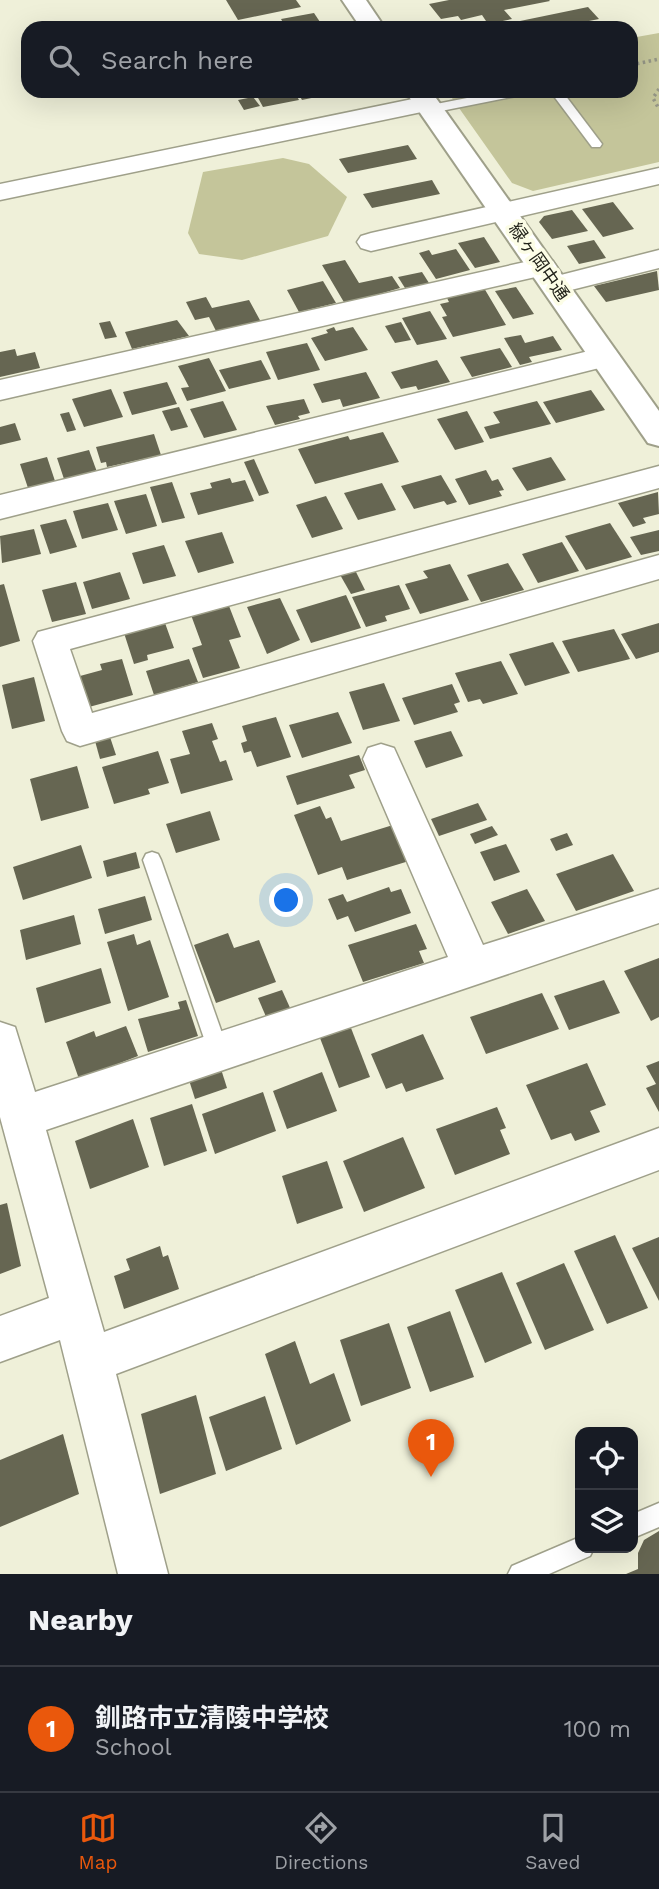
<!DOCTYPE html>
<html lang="en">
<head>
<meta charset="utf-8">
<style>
  :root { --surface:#171b24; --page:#20242c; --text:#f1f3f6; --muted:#9ea1a6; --line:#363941; --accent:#ea580c }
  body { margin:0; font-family:"Work Sans","Noto Sans JP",sans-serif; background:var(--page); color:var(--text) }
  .controls { position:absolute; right:21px; bottom:21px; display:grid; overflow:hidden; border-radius:14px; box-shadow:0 7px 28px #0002 }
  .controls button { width:63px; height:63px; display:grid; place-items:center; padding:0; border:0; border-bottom:2px solid var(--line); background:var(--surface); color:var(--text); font:35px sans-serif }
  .you { position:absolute; left:287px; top:901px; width:24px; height:24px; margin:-18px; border:5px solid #fff; border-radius:50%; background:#1a73e8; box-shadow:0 0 0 10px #1a73e833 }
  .badge { display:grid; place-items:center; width:46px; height:46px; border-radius:50%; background:var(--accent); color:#fff; font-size:23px; font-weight:700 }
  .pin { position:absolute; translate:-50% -58px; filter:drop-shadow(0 2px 4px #0008) }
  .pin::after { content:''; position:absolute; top:37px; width:24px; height:21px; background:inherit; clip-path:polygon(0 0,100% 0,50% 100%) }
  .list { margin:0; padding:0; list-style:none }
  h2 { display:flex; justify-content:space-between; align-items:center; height:91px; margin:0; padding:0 28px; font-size:30px }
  h2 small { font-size:23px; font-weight:400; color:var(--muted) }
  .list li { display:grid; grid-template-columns:46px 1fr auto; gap:21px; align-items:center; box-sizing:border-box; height:126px; padding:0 28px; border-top:2px solid var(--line) }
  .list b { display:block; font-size:26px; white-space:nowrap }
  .list p { margin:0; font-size:23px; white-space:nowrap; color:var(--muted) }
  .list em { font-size:23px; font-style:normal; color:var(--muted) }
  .icon { flex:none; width:38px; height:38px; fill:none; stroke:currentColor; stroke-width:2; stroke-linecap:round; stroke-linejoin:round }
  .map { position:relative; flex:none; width:659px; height:1574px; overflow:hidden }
  .search { position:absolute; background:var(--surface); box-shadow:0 7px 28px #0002; left:21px; right:21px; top:21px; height:77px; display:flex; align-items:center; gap:18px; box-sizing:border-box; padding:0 24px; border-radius:21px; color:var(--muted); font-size:26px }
  .sheet { height:217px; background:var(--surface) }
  nav { display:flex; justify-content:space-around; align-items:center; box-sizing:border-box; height:98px; border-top:2px solid var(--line); background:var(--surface); font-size:19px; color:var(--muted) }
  nav a { display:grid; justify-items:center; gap:4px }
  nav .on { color:var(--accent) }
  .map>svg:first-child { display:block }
</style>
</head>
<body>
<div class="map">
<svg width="659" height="1574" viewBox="0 0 659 1574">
  <rect width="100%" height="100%" fill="#eff0d9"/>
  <g fill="#c4c59a">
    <path d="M659,33V162L533,191L512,183L447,91H631V38Z"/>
    <path d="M283,158L309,164L347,197L328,236L242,260L199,254L188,233L203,172Z"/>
  </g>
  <g fill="#666652">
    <path d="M226,0H296L301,7L238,20Z"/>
    <path d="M449,0H549L550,1L504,10L512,19L488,24L482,15L461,20L458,16L441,19L429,4Z"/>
    <path d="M588,7L599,19L554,28H526L520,21Z"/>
    <path d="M314,13L320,22L286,28L281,19Z"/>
    <path d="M283,91H294L299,100L263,107L257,96Z"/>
    <path d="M297,91H339L340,92L302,100Z"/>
    <path d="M253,97L260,106L244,110L238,100Z"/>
    <path d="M408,145L417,159L348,173L339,159Z"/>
    <path d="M432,180L440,194L372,208L363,194Z"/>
    <path d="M613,202L634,229L603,237L582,209Z"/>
    <path d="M572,210L588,231L552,239L539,222L544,216Z"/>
    <path d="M484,237L500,262L475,268L458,243Z"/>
    <path d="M594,240L606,258L579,264L567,246Z"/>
    <path d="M456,249L470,270L436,279L419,253L429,250L432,255Z"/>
    <path d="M345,260L359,283L392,276L400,288L345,304L322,265Z"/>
    <path d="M657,271L659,290L606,302L594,286Z"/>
    <path d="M422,272L429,283L405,288L398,277Z"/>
    <path d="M323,281L336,303L299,312L287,290Z"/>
    <path d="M516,287L534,314L513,319L495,291Z"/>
    <path d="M484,288L506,325L453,337L442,317L447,316L440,304L449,302L446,296Z"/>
    <path d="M206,297L212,308L249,300L261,322L217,333L209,317L195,320L186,302Z"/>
    <path d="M430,311L447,339L417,345L402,318Z"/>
    <path d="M177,320L189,336L132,349L125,332Z"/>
    <path d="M110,321L117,337L105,339L99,323Z"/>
    <path d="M401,322L411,340L395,343L385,326Z"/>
    <path d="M334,327L336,331L353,327L368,350L325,361L311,338L328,333L326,330Z"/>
    <path d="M521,335L525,343L553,336L562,350L529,357L532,362L520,365L504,338Z"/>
    <path d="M307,343L320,370L278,380L266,352Z"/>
    <path d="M500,348L512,367L472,377L460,357Z"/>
    <path d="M15,349L17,356L35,352L40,368L0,377V352Z"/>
    <path d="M209,358L226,391L187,401L181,388L189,387L178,366Z"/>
    <path d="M261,360L271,379L229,389L219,370Z"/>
    <path d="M437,360L450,382L418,390L416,386L401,389L391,372Z"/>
    <path d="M366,372L380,398L343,407L340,399L322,403L313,384Z"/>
    <path d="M167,382L177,404L132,415L123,392Z"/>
    <path d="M111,389L123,417L84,427L72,399Z"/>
    <path d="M591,390L605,410L556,423L543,402Z"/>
    <path d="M304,399L310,413L298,416L300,419L275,425L266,406Z"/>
    <path d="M223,401L237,430L204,438L190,409Z"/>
    <path d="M537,401L551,424L490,439L484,427L500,423L493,412Z"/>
    <path d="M179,407L188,427L171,431L162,411Z"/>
    <path d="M467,411L484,442L455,450L437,419Z"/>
    <path d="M69,412L76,430L67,432L60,414Z"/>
    <path d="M15,423L21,440L0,445V427Z"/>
    <path d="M383,432L399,462L315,484L298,449L348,436L350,440Z"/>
    <path d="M154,434L161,455L107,467L106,462L101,463L96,447Z"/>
    <path d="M89,450L97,472L64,479L57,458Z"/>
    <path d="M47,457L55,481L28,488L20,464Z"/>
    <path d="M551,457L566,480L527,491L512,468Z"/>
    <path d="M254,459L269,493L259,496L244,462Z"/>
    <path d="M486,470L492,481L498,479L504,490L499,491L502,496L469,505L455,479Z"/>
    <path d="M441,475L457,502L447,505L444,501L414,509L401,486Z"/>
    <path d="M230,478L232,483L245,480L254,501L198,515L190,493L212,488L210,483Z"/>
    <path d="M172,482L185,518L162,523L150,487Z"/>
    <path d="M382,483L396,510L358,520L344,493Z"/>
    <path d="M658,492L659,514L643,518L646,523L633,527L618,503Z"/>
    <path d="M146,494L157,526L126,534L114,501Z"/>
    <path d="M326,496L343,529L312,538L296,505Z"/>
    <path d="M108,503L118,530L82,539L73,511Z"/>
    <path d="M66,519L77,547L50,554L40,525Z"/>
    <path d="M610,523L632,557L586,570L565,536Z"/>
    <path d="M34,529L41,554L2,563L0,536Z"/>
    <path d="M659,530V551L641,555L630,537Z"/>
    <path d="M222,532L234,563L198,573L185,541Z"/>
    <path d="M562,542L579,571L538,583L522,554Z"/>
    <path d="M164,545L176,576L143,584L132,553Z"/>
    <path d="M508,563L524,590L481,602L467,575Z"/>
    <path d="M450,564L469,600L420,614L405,584L428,578L423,571Z"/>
    <path d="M354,568L365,590L351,594L339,573Z"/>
    <path d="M120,572L130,599L92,609L83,582Z"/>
    <path d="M76,582L86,614L52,622L42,590Z"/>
    <path d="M4,584L20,641L0,647V585Z"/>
    <path d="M399,585L410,609L385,616L387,621L366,627L352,597Z"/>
    <path d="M346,595L361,628L311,643L296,610Z"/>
    <path d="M280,598L300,640L267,654L247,607Z"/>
    <path d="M229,606L241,637L229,640L240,668L203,678L192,648L202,645L191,615Z"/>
    <path d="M165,623L174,648L147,655L148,660L134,664L124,633Z"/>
    <path d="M659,623V652L636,659L621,634Z"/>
    <path d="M614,629L630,659L578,672L562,641Z"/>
    <path d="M553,642L570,673L525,686L509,654Z"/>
    <path d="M122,659L133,695L89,707L80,676L102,670L100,664Z"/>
    <path d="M189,659L198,682L154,695L146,671Z"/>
    <path d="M501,661L518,694L483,704L480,699L468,702L455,673Z"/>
    <path d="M34,677L45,721L12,729L2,685Z"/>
    <path d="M384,683L400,721L363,730L349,692Z"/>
    <path d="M452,684L460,702L454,704L458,712L414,725L402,698Z"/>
    <path d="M338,712L352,743L302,758L289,725Z"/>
    <path d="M276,717L291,757L257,767L251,751L244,753L241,743L247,741L242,726Z"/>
    <path d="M212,723L218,739L212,741L220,762L226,760L233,780L181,794L170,759L190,754L182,731Z"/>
    <path d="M451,731L463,756L426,768L414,741Z"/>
    <path d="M110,737L116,755L100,759L95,741Z"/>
    <path d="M158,751L169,783L148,789L150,794L114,804L102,767Z"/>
    <path d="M359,755L365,770L349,775L355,788L297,805L286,776Z"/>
    <path d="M77,766L89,808L41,821L30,779Z"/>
    <path d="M478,803L487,820L439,836L431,819Z"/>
    <path d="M320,806L326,819L331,817L341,841L393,825L409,861L347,880L342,867L318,875L294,815Z"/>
    <path d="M210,811L220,840L176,853L166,824Z"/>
    <path d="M492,826L498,835L475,844L470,834Z"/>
    <path d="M567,833L573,845L556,851L550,839Z"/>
    <path d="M506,844L520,872L494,881L480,852Z"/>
    <path d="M81,845L92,878L23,900L13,867Z"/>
    <path d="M136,852L140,868L107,877L103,861Z"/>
    <path d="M613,854L634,891L576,911L556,874Z"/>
    <path d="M389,887L391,892L401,889L411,913L355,932L348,916L337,920L328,899L343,894L347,902Z"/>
    <path d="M527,889L545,921L508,934L491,902Z"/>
    <path d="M145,896L152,920L105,934L98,909Z"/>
    <path d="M74,915L81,944L26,960L20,930Z"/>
    <path d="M416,924L427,949L419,951L424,963L363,982L348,945Z"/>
    <path d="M228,933L234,948L259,940L276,982L216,1003L194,945Z"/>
    <path d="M134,934L137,945L150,940L169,997L128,1011L107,942Z"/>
    <path d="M659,958V1017L651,1021L624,971Z"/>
    <path d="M101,968L111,1003L45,1023L36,988Z"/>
    <path d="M604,980L620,1013L569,1030L554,996Z"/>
    <path d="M282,990L291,1010L267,1019L258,998Z"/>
    <path d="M542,993L559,1029L486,1054L470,1017Z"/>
    <path d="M186,1000L198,1036L148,1052L138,1019L180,1009L178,1002Z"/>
    <path d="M126,1026L138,1056L79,1079L66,1042L94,1031L96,1037Z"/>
    <path d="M351,1028L370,1077L339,1088L320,1038Z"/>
    <path d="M423,1034L444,1079L406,1092L402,1083L386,1089L371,1054Z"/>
    <path d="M659,1061V1112L646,1088L656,1084L646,1066Z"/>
    <path d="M587,1063L606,1105L590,1111L600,1132L575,1141L571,1133L551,1140L526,1085Z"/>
    <path d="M221,1069L227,1088L195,1099L189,1080Z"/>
    <path d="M322,1072L337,1111L287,1129L273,1091Z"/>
    <path d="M263,1092L276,1131L215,1154L202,1114Z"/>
    <path d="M192,1104L207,1151L164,1166L150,1118Z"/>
    <path d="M497,1107L506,1128L500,1130L510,1154L455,1175L436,1129Z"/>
    <path d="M133,1119L149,1167L90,1189L75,1141Z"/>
    <path d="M403,1137L425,1188L364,1212L343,1161Z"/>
    <path d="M327,1161L343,1208L297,1224L282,1176Z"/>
    <path d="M7,1203L21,1266L0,1274V1205Z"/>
    <path d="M615,1235L648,1308L607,1324L574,1251Z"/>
    <path d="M659,1237V1301L632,1248Z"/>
    <path d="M160,1246L163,1257L168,1255L179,1289L124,1309L114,1276L130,1270L126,1259Z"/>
    <path d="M564,1263L594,1330L545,1350L516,1283Z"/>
    <path d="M502,1272L532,1343L485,1363L455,1290Z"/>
    <path d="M450,1311L474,1377L430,1392L407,1327Z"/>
    <path d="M389,1323L411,1388L361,1406L340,1340Z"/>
    <path d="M295,1341L310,1384L334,1373L351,1421L296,1445L265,1354Z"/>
    <path d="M196,1395L216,1474L160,1494L141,1414Z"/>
    <path d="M265,1396L282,1449L226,1471L209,1417Z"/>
    <path d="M63,1434L79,1494L0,1527V1460Z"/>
    <path d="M659,1531V1574H626L638,1569V1553L644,1540Z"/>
  </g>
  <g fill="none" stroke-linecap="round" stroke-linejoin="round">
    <defs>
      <g id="service">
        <path d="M503,91H527L521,95L431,113L425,109L431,105Z"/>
        <path d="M550,91H562L602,144L600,147H592Z"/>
        <path d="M152,852L158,854L161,860L228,1050L225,1057L218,1059L211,1057L208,1050L143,860L146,854Z"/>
        <path d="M659,1503V1527L633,1538V1514Z"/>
        <path d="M580,1537V1548H594L590,1556L549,1574H508L512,1566Z"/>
      </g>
      <g id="minor">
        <path d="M427,96L436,99L440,104L436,109L0,200V184Z"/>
        <path d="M659,168V184L371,251L361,248L357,242L361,236L371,233Z"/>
        <path d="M659,250V268L555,294L545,291L541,285L545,279Z"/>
        <path d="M543,258L553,261L557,267L553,273L0,400V380Z"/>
        <path d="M605,347L615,350L620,357L615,364L0,519V495Z"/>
        <path d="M659,466V488L70,649L92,713L659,555V579L80,746L67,741L62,731L33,641L38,632Z"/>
        <path d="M381,744L394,748L483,945L659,889V923L46,1130L104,1332L659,1128V1170L116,1374L168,1574H118L60,1340L0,1362V1316L49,1298L0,1117V1022L15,1027L35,1092L448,957L363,759L368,748Z"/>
      </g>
      <g id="tertiary">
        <path d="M342,0H366L385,28H361Z"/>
        <path d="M405,91H431L659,411V446L648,443Z"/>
      </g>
    </defs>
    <use href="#service" stroke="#9fa08a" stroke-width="3"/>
    <use href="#minor" stroke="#9fa08a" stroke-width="3"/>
    <use href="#tertiary" stroke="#9fa08a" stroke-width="4"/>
    <g stroke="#949585" stroke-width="3.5" stroke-dasharray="2.5 3.5" stroke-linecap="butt">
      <path d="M631,65L659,59"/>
      <path d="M659,89L653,98L659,109"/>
    </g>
    <use href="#service" fill="#fff" fill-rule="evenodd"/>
    <use href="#minor" fill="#fff" fill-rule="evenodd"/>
    <use href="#tertiary" fill="#fff" fill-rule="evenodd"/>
  </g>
  <g text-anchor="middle" stroke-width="7" stroke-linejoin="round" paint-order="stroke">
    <g font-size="18" fill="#23241b" stroke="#fcfde6">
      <text transform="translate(539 262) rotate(55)" y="6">緑ヶ岡中通</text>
    </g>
  </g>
</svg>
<div class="controls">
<button><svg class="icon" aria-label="locate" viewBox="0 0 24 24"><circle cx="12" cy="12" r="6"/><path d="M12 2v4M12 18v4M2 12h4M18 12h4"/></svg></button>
<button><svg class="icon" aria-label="layers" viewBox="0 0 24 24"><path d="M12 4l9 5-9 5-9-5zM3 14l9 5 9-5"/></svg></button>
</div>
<div class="you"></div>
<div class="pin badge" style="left:431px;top:1477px">1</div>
<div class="search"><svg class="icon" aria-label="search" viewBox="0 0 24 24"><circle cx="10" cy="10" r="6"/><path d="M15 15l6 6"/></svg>Search here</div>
</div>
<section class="sheet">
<h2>Nearby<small></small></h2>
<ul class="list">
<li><span class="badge">1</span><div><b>釧路市立清陵中学校</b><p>School</p></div><em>100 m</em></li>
</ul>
</section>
<nav>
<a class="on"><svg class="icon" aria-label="map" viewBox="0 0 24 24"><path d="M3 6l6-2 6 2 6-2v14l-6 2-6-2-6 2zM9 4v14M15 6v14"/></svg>Map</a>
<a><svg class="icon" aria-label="directions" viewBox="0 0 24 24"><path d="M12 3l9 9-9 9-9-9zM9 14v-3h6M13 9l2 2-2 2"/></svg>Directions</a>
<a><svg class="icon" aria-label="saved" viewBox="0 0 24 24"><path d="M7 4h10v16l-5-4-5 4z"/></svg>Saved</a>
</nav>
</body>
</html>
